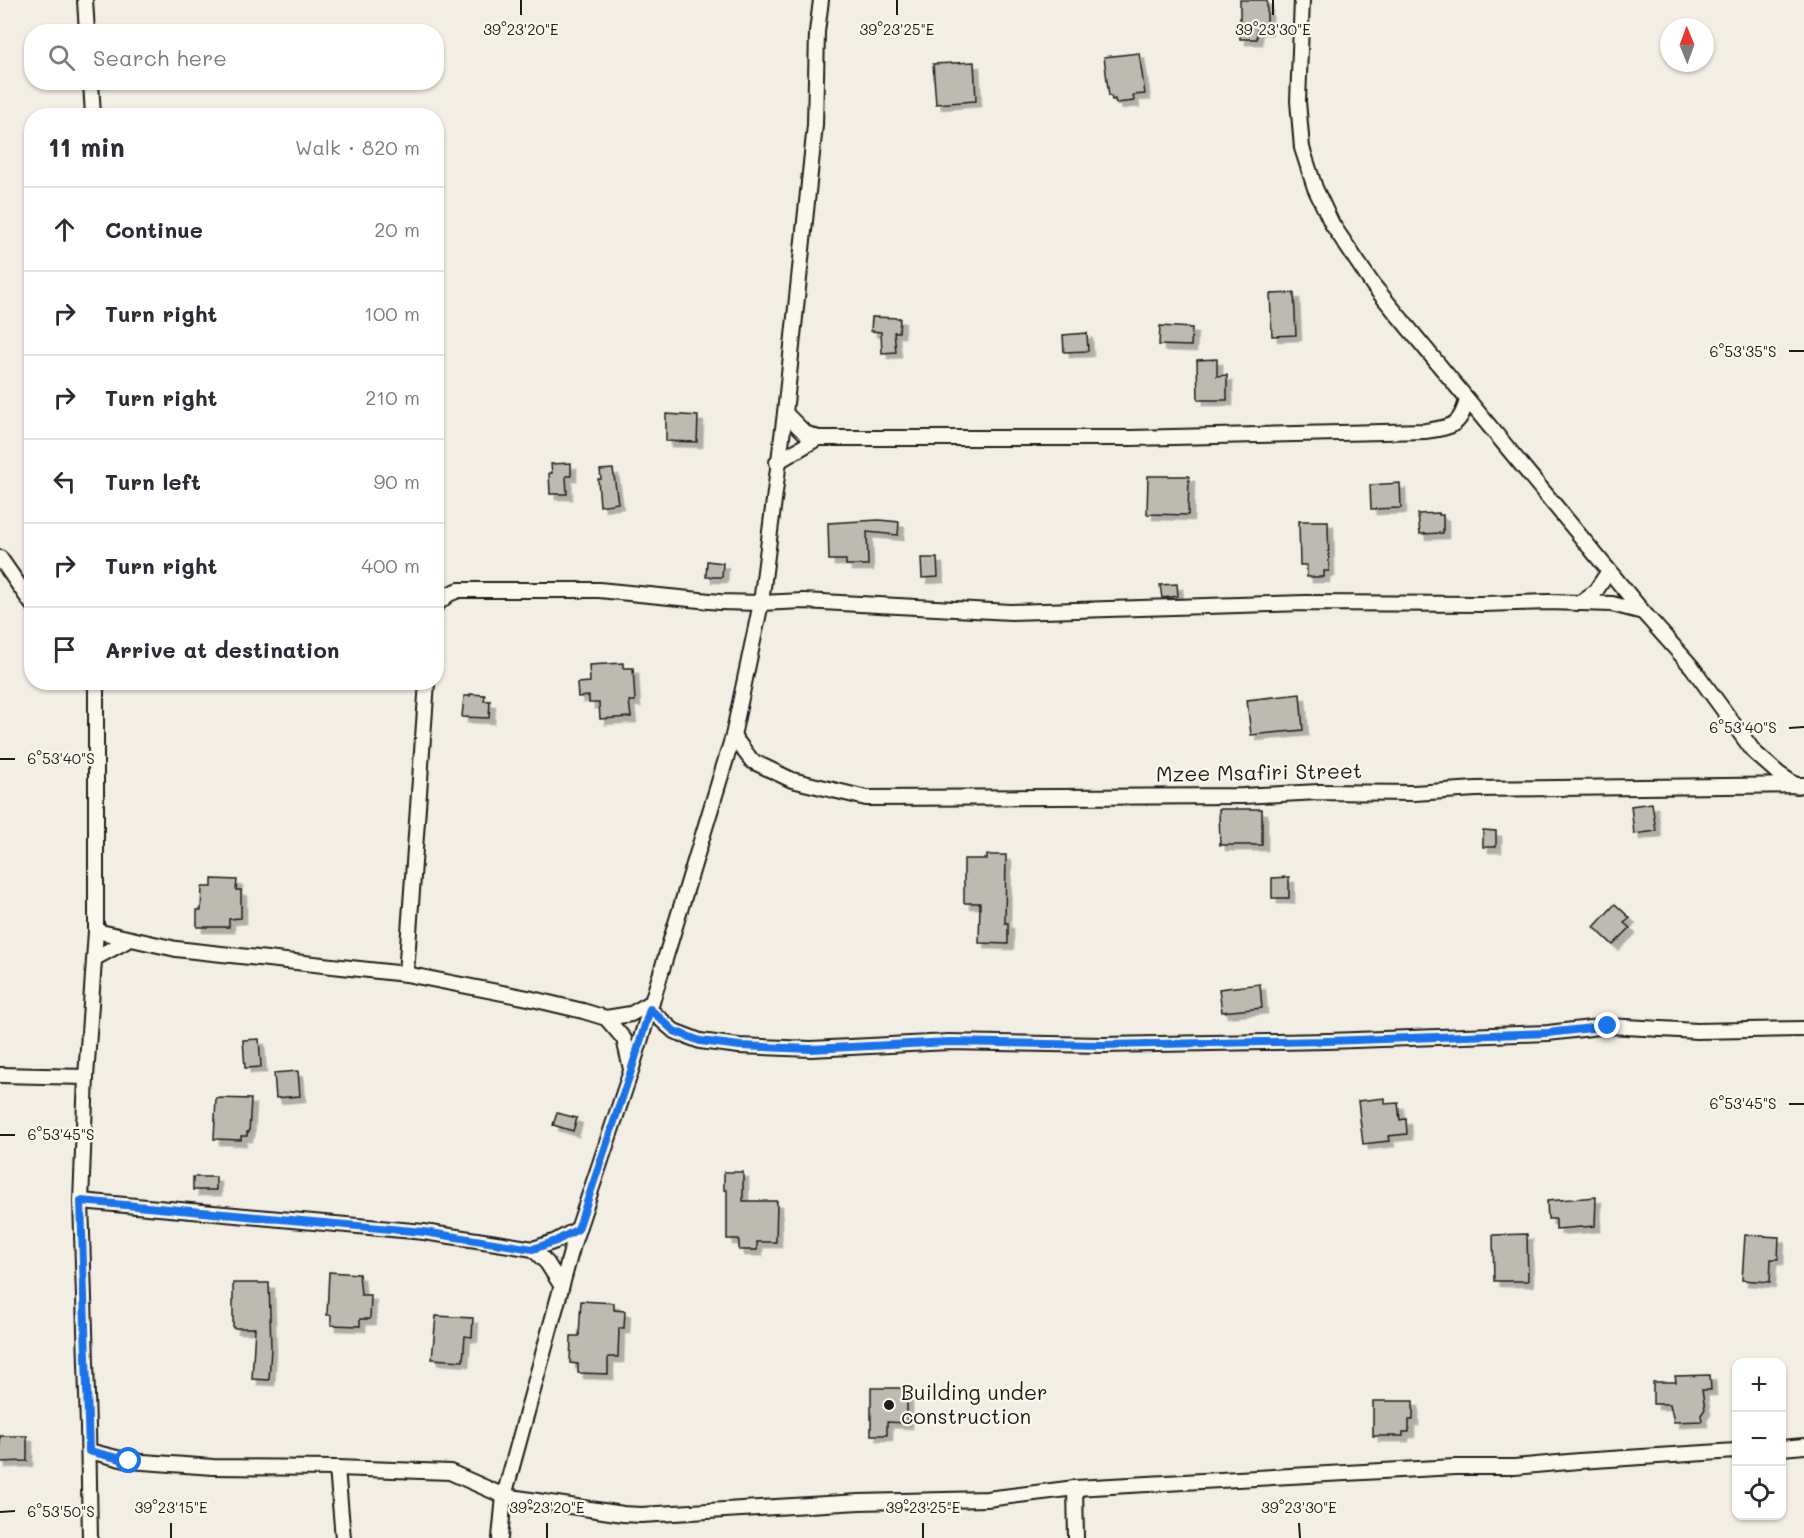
<!DOCTYPE html>
<html lang="en">
<head>
<meta charset="utf-8">
<style>
  :root { --surface:#fff; --page:#f2f2f3; --text:#2b2b33; --muted:#7c7c81; --line:#e1e1e2 }
  body { margin:0; font-family:Mali,sans-serif; background:var(--page); color:var(--text) }
  .controls { position:absolute; right:18px; bottom:18px; display:grid; overflow:hidden; border-radius:12px; box-shadow:0 2px 4px #0004 }
  .controls button { width:54px; height:54px; display:grid; place-items:center; padding:0; border:0; border-bottom:2px solid var(--line); background:var(--surface); color:var(--text); font:30px sans-serif }
  .compass { position:absolute; left:1660px; top:18px; width:54px; height:54px; border-radius:50%; background:var(--surface); box-shadow:0 2px 4px #0004; rotate:359deg }
  .stop { position:absolute; width:18px; height:18px; margin:-14px; border:4px solid #1a73e8; border-radius:50%; background:#fff }
  .stop.end { background:#1a73e8; border-color:#fff; box-shadow:0 2px 6px #0008 }
  .list { margin:0; padding:0; list-style:none }
  h2 { display:flex; justify-content:space-between; align-items:center; height:78px; margin:0; padding:0 24px; font-size:26px }
  h2 small { font-size:20px; font-weight:400; color:var(--muted) }
  .list li { display:grid; grid-template-columns:39px 1fr auto; gap:18px; align-items:center; box-sizing:border-box; height:84px; padding:0 24px; border-top:2px solid var(--line) }
  .list b { display:block; font-size:22px; white-space:nowrap }
  .list em { font-size:20px; font-style:normal; color:var(--muted) }
  .icon { flex:none; width:33px; height:33px; fill:none; stroke:currentColor; stroke-width:2; stroke-linecap:round; stroke-linejoin:round }
  .map { position:relative; flex:none; width:1804px; height:1538px; overflow:hidden }
  .search { position:absolute; background:var(--surface); box-shadow:0 2px 4px #0004; left:24px; top:24px; width:420px; height:66px; display:flex; align-items:center; gap:15px; box-sizing:border-box; padding:0 21px; border-radius:24px; color:var(--muted); font-size:22px }
  .panel { position:absolute; background:var(--surface); box-shadow:0 2px 4px #0004; left:24px; top:108px; width:420px; height:582px; border-radius:24px }
  .map>svg:first-child { display:block }
</style>
</head>
<body>
<div class="map">
<svg width="1804" height="1538" viewBox="0 0 1804 1538">
  <defs>
    <filter id="shadow"><feDropShadow dx="5.5" dy="5.5" stdDeviation="0" flood-color="#0004"/></filter>
  </defs>
  <rect width="100%" height="100%" fill="#f2eee4"/>
  <filter id="ink" filterUnits="userSpaceOnUse"><feTurbulence type="fractalNoise" baseFrequency=".0167" numOctaves="2"/><feDisplacementMap in="SourceGraphic" scale="12" xChannelSelector="R" yChannelSelector="G"/><feConvolveMatrix kernelMatrix="1 2 1 2 8 2 1 2 1" color-interpolation-filters="sRGB"/></filter>
  <g filter="url(#ink)">
    <g fill="#bdbab1" stroke="#1c1c1c" stroke-width="1.5" filter="url(#shadow)">
      <path d="M1240,0H1267V29H1257V39H1240Z"/>
      <path d="M1139,53L1145,94L1133,95L1134,101L1116,103L1115,99L1112,100L1111,96H1109L1104,57Z"/>
      <path d="M974,62L976,101L936,104L933,64Z"/>
      <path d="M1294,293L1296,335L1272,336L1270,294Z"/>
      <path d="M872,317L900,318L899,332H894L896,352L882,353L881,332L871,331Z"/>
      <path d="M1160,326L1192,328L1191,346L1159,345Z"/>
      <path d="M1087,333L1088,351L1064,352L1063,335Z"/>
      <path d="M1217,359V376L1227,375V400H1198L1197,360Z"/>
      <path d="M666,414L698,416L697,442L666,441Z"/>
      <path d="M571,463V476H566L567,494H550L549,473H552L551,464Z"/>
      <path d="M613,469L618,503L600,506L598,479H601L600,470Z"/>
      <path d="M1148,476H1189L1188,515L1147,514Z"/>
      <path d="M1400,483L1401,508L1371,509L1370,485Z"/>
      <path d="M1439,513V515H1443V533L1420,534L1418,514Z"/>
      <path d="M879,520L899,522L898,535L867,532L868,565H846V560H829L828,523Z"/>
      <path d="M1299,521H1328L1329,571H1324V577H1307V565H1300Z"/>
      <path d="M921,558H937L938,577L922,578Z"/>
      <path d="M707,561L723,563L722,577H706Z"/>
      <path d="M1177,584L1178,596L1162,598L1160,585Z"/>
      <path d="M623,663V668H633L635,701H629L631,717L600,719L599,703H589V696L578,697L577,683L590,682L589,665Z"/>
      <path d="M470,694L485,695L484,701H490L489,718L462,717L464,696H470Z"/>
      <path d="M1300,694L1303,730L1251,735L1247,700Z"/>
      <path d="M1652,803L1656,831L1634,834L1631,806Z"/>
      <path d="M1219,809H1262V845H1220Z"/>
      <path d="M1483,830L1496,831V847H1483Z"/>
      <path d="M987,855H1006L1005,923H1008V944L979,943L980,903H964V859H987Z"/>
      <path d="M1289,877V898H1272V878Z"/>
      <path d="M212,879L237,880L236,890H241V918L229,919V927H197V910H201L202,887H212Z"/>
      <path d="M1615,904L1630,918L1624,923L1630,928L1613,945L1594,927Z"/>
      <path d="M1260,984L1262,1008L1222,1012L1219,989Z"/>
      <path d="M259,1039L261,1067L245,1068L243,1040Z"/>
      <path d="M298,1071L300,1096L276,1098L274,1073Z"/>
      <path d="M216,1098L251,1099L249,1132H247V1136H241V1140L214,1139Z"/>
      <path d="M1385,1098V1104L1398,1103L1400,1120L1406,1119L1407,1134L1388,1136L1389,1141L1363,1144L1358,1101Z"/>
      <path d="M557,1113L577,1118L573,1131L553,1125Z"/>
      <path d="M724,1172H743V1201H777L776,1242H757V1250H739V1239H727V1190H724Z"/>
      <rect x="193" y="1177" width="23" height="13"/>
      <path d="M1596,1197L1595,1226L1556,1229V1219H1548L1547,1201Z"/>
      <path d="M1527,1234L1528,1281H1494L1493,1235Z"/>
      <path d="M1745,1235L1779,1237L1778,1259H1771L1770,1282L1742,1280Z"/>
      <path d="M329,1272L359,1274L361,1295H371L370,1319H360V1326L331,1325V1315H327Z"/>
      <path d="M233,1283H269L271,1348L269,1380L252,1379L255,1328H233Z"/>
      <path d="M581,1301L614,1303V1310L625,1311L624,1328H619L618,1357H608V1374L578,1373V1364L570,1363L571,1336H579Z"/>
      <path d="M436,1316L473,1318L472,1337L465,1336L463,1361L432,1359Z"/>
      <path d="M1710,1375L1711,1390H1702L1705,1409L1701,1415L1702,1421L1674,1422L1670,1404H1653V1382H1676L1675,1376Z"/>
      <path d="M871,1388H907V1423L887,1422V1435H871Z"/>
      <path d="M1373,1401H1413V1420H1409V1432H1403V1436H1373Z"/>
      <path d="M0,1436H27V1461L0,1462Z"/>
    </g>
    <g fill="none" stroke-linecap="round" stroke-linejoin="round">
      <defs>
        <g id="minor">
          <path d="M85,0L87,32"/>
          <path d="M1302,0L1298,101L1302,148L1315,188L1332,224L1373,285L1643,612L1692,667L1754,752L1779,774L1797,786"/>
          <path d="M91,82L93,116"/>
          <path d="M785,413L805,433L818,438H1131L1426,431C1451,427 1460,427 1467,400"/>
          <path d="M777,462L818,438"/>
          <path d="M0,558L32,604"/>
          <path d="M1581,602L1595,592L1609,571"/>
          <path d="M436,605L449,594L459,590H599L720,602L761,603L803,601L1011,612L1305,603L1482,604L1549,602L1612,604L1643,612"/>
          <path d="M733,736L752,761L792,780L866,798L1243,796L1319,792L1414,793L1476,789L1804,785"/>
          <path d="M96,931L176,949L406,974L528,998L583,1011L606,1018L624,1039L631,1069"/>
          <path d="M95,958L130,939"/>
          <path d="M406,974L427,682"/>
          <path d="M649,1009L674,1031L700,1041L739,1046L811,1049L949,1042L1103,1045L1328,1041L1548,1033L1608,1026L1697,1031L1804,1029"/>
          <path d="M606,1018L631,1014L652,1002"/>
          <path d="M0,1075L86,1077"/>
          <path d="M81,1201L424,1232L503,1244L533,1249L547,1263L561,1285"/>
          <path d="M533,1249L556,1241L578,1229"/>
          <path d="M1782,1448L1804,1446"/>
          <path d="M89,1451L129,1461L213,1467L337,1468L450,1472L504,1496L623,1514L641,1515L859,1502L987,1499L1075,1488L1455,1467H1514L1579,1461L1736,1451"/>
          <path d="M337,1468L343,1538"/>
          <path d="M1075,1488L1076,1538"/>
          <path d="M90,1538L88,1427L81,1201L86,1077L96,931V682"/>
          <path d="M500,1538L504,1496L574,1241L631,1071L733,736L761,603L785,413L815,125L817,32L821,0"/>
        </g>
      </defs>
      <use href="#minor" stroke="#1c1c1c" stroke-width="18"/>
      <use href="#minor" stroke="#fbf7ec" stroke-width="14"/>
    </g>
  </g>
  <g fill="none" stroke-linecap="round" stroke-linejoin="round" filter="url(#ink)">
    <path stroke="#1a73e8" stroke-width="8" d="M129,1461L89,1451L81,1201L424,1232L533,1249L556,1241L578,1229L631,1071L650,1009L674,1031L700,1041L740,1046L811,1049L949,1042L1102,1045L1328,1041L1548,1033L1608,1026"/>
  </g>
  <path fill="none" stroke="#1c1c1c" stroke-width="2" d="M521,0V15M897,0V15M1273,0V15M1789,351H1804M1789,728L1804,727M0,759H15M1789,1104H1804M0,1135H15M0,1512L15,1511M171,1523V1538M547,1523V1538M923,1523V1538M1299,1523L1300,1538"/>
  <circle fill="#1c1c1c" stroke="#fbf7ec" stroke-width="2" cx="889" cy="1405" r="6"/>
  <g text-anchor="middle" stroke-width="4.5" stroke-linejoin="round" paint-order="stroke">
    <g font-size="21" fill="#1c1c1c" stroke="#fbf7ec">
      <text transform="translate(1259 773) rotate(-1)" y="7">Mzee Msafiri Street</text>
    </g>
    <g font-size="21" fill="#1c1c1c" stroke="#fbf7ec" text-anchor="start">
      <text x="901" y="1400">Building under<tspan x="901" dy="24">construction</tspan></text>
    </g>
  </g>
  <g font-size="15" text-anchor="middle" fill="#1c1c1c" stroke="#fbf7ec" stroke-width="4.5" stroke-linejoin="round" paint-order="stroke">
    <text x="521" y="35">39°23'20"E</text>
    <text x="897" y="35">39°23'25"E</text>
    <text x="1273" y="35">39°23'30"E</text>
    <text x="1743" y="357">6°53'35"S</text>
    <text x="1743" y="733">6°53'40"S</text>
    <text x="61" y="764">6°53'40"S</text>
    <text x="1743" y="1109">6°53'45"S</text>
    <text x="61" y="1140">6°53'45"S</text>
    <text x="171" y="1513">39°23'15"E</text>
    <text x="547" y="1513">39°23'20"E</text>
    <text x="923" y="1513">39°23'25"E</text>
    <text x="1299" y="1513">39°23'30"E</text>
    <text x="61" y="1517">6°53'50"S</text>
  </g>
</svg>
<div class="controls">
<button>+</button>
<button>−</button>
<button><svg class="icon" aria-label="locate" viewBox="0 0 24 24"><circle cx="12" cy="12" r="6"/><path d="M12 2v4M12 18v4M2 12h4M18 12h4"/></svg></button>
</div>
<svg class="compass" viewBox="-18 -18 36 36"><path d="M0-13l5 13h-10z" fill="#e53935"/><path d="M0 13l5-13h-10z" fill="#7c7c81"/></svg>
<div class="stop" style="left:129px;top:1461px"></div>
<div class="stop end" style="left:1608px;top:1026px"></div>
<div class="search"><svg class="icon" aria-label="search" viewBox="0 0 24 24"><circle cx="10" cy="10" r="6"/><path d="M15 15l6 6"/></svg>Search here</div>
<section class="panel">
<h2>11 min<small>Walk · 820 m</small></h2>
<ul class="list">
<li><svg class="icon" aria-label="ahead" viewBox="0 0 24 24"><path d="M12 20V5M6 11l6-6 6 6"/></svg><div><b>Continue</b></div><em>20 m</em></li>
<li><svg class="icon" aria-label="right" viewBox="0 0 24 24"><path d="M7 20v-9h11M14 6l5 5-5 5"/></svg><div><b>Turn right</b></div><em>100 m</em></li>
<li><svg class="icon" aria-label="right" viewBox="0 0 24 24"><path d="M7 20v-9h11M14 6l5 5-5 5"/></svg><div><b>Turn right</b></div><em>210 m</em></li>
<li><svg class="icon" aria-label="left" viewBox="0 0 24 24"><path d="M17 20v-9H6M10 6l-5 5 5 5"/></svg><div><b>Turn left</b></div><em>90 m</em></li>
<li><svg class="icon" aria-label="right" viewBox="0 0 24 24"><path d="M7 20v-9h11M14 6l5 5-5 5"/></svg><div><b>Turn right</b></div><em>400 m</em></li>
<li><svg class="icon" aria-label="arrive" viewBox="0 0 24 24"><path d="M6 21V4h12l-3 4 3 4H6"/></svg><div><b>Arrive at destination</b></div></li>
</ul>
</section>
</div>
</body>
</html>
